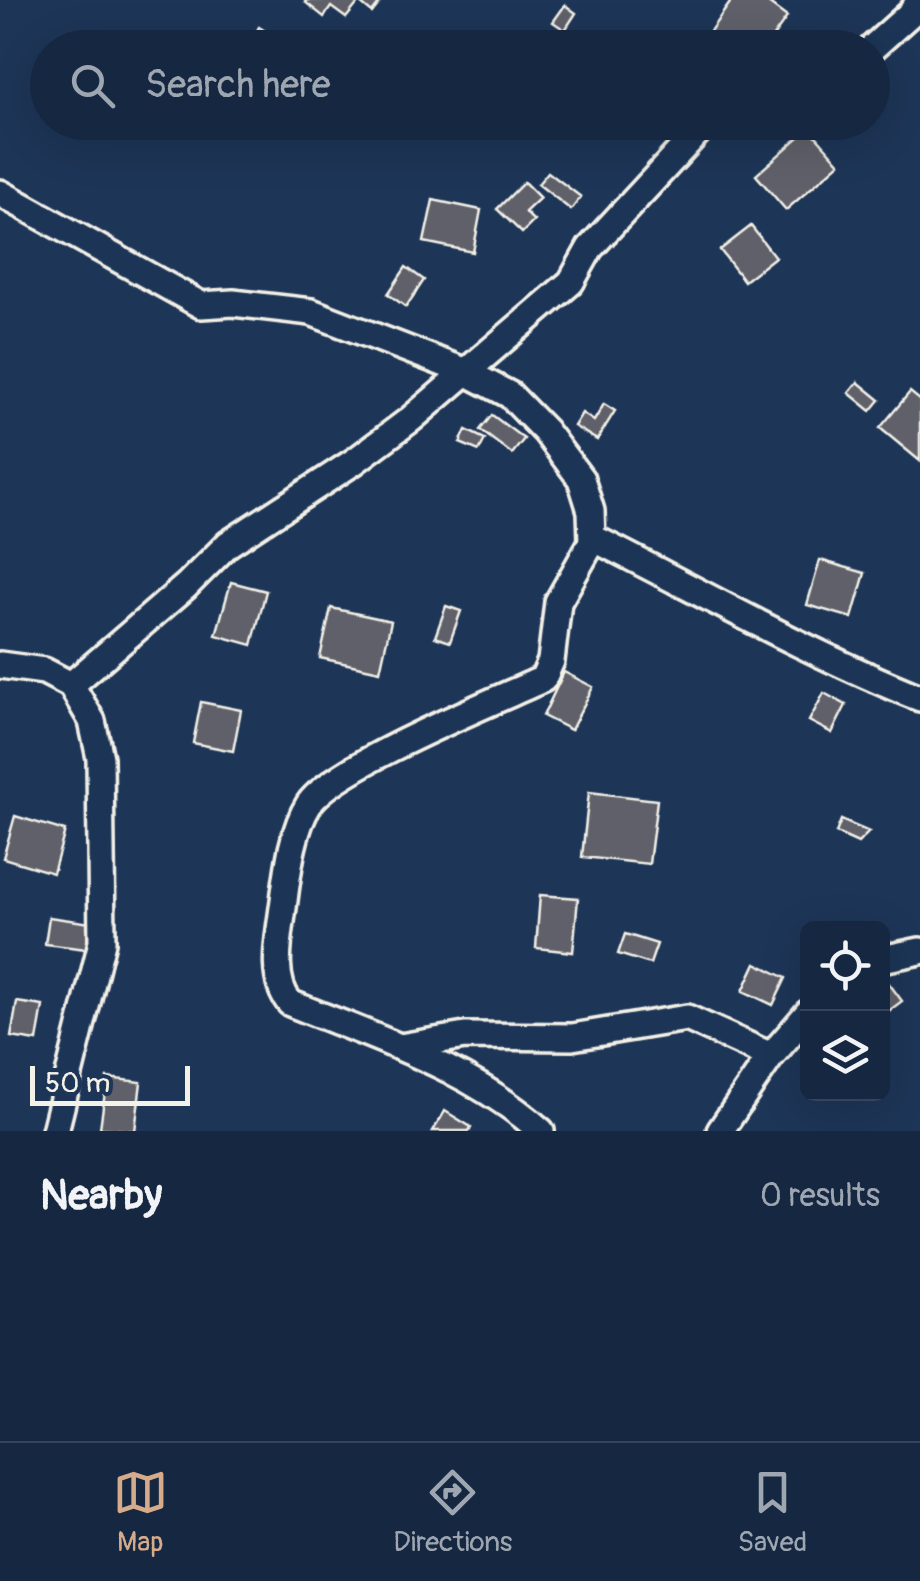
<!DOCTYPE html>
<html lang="en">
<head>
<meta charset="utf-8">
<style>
  :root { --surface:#162841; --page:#23344c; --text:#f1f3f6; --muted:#9ea6b1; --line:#35445a; --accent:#d6ab8b }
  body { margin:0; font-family:Pangolin,sans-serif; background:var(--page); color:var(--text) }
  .controls { position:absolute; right:30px; bottom:30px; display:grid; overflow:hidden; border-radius:15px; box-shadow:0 10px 40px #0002 }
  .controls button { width:90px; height:90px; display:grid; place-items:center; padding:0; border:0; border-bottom:2px solid var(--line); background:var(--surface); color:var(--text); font:50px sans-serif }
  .scale { position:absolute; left:30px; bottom:25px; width:160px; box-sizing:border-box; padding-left:10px; border:5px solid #f4f1e8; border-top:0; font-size:28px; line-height:35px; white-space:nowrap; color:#f4f1e8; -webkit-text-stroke:8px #1d3557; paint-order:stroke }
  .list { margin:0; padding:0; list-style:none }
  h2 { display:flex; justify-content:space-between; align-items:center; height:130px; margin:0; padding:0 40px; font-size:42px }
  h2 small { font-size:32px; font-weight:400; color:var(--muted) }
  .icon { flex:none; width:55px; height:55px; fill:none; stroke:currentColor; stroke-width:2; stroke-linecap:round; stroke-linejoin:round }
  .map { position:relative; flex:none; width:920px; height:1131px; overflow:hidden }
  .search { position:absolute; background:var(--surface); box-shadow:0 10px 40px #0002; left:30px; right:30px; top:30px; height:110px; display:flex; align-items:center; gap:25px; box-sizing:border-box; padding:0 35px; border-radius:55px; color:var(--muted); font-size:38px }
  .sheet { height:310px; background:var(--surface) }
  nav { display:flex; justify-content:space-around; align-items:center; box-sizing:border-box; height:140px; border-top:2px solid var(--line); background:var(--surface); font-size:28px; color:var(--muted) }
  nav a { display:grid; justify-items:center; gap:5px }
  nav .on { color:var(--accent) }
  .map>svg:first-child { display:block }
</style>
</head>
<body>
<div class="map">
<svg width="920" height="1131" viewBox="0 0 920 1131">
  <rect width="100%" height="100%" fill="#1d3557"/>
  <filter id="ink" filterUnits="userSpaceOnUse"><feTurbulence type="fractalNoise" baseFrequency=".01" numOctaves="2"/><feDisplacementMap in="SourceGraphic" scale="20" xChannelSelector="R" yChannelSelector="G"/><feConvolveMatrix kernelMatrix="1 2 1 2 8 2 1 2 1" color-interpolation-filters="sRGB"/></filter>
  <g filter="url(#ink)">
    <g fill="#5f6069" stroke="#f4f1e8" stroke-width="2.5">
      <path d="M307,0H382L372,13L359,2L346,18L331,7L324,17L305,2Z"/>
      <path d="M732,0H764L787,17L765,48H728L708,34Z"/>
      <path d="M565,5L576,13L565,30L553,22Z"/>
      <path d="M259,27L293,48H247Z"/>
      <path d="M809,128L840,163L786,210L756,175Z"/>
      <path d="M548,172L581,197L571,210L538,184Z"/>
      <path d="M524,182L540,198L525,212L534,221L522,233L497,209Z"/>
      <path d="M433,200L481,210L473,252L424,242Z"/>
      <path d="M751,226L775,257L744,281L720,250Z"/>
      <path d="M406,267L424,280L406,307L388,294Z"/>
      <path d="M858,382L880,400L871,411L849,393Z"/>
      <path d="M910,392L920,400V461L880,428Z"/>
      <path d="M604,404L615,411L597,440L574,426L582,413L594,421Z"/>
      <path d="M492,415L524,439L512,454L480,430Z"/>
      <path d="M466,430L485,439L479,451L460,443Z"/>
      <path d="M820,560L865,573L852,618L807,605Z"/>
      <path d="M231,582L266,591L252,645L216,635Z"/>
      <path d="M446,606L461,611L450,642L435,637Z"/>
      <path d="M331,608L391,621L380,671L320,658Z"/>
      <path d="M564,672L593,687L571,730L543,716Z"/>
      <path d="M824,693L846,705L832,733L809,721Z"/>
      <path d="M201,702L241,710L233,751L193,743Z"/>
      <path d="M589,792L657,800L649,864L582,857Z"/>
      <path d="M15,816L65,831L53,873L3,858Z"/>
      <path d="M841,820L869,832L858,843L836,833Z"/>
      <path d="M540,895L578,898L573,952L536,948Z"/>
      <path d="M49,917L91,923L87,949L45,944Z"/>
      <path d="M625,934L657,944L650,964L618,954Z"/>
      <path d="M756,963L786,978L773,1005L743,991Z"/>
      <path d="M885,978L902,1001L882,1016V980Z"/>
      <path d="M17,1002L43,1006L37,1041L11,1037Z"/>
      <path d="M107,1078L141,1082L135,1131L100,1128Z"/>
      <path d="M445,1111L471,1127L469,1131H433Z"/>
    </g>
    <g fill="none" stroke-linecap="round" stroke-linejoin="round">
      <defs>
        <g id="minor">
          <path d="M872,48L911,13L920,1"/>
          <path d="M0,193L201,305L233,303L311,312L464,371L510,395L545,431L581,479L591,511L592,542H601C706,595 810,654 920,698"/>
          <path d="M0,665L44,671L71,685L92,721L100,758L102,942L55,1131"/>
          <path d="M71,685L186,586L228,544L355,461L411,419L571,282L590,248L707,122"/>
          <path d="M882,959L920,951"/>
          <path d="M400,1047L465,1036L572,1037L687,1018L771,1056"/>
          <path d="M541,1131C469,1067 378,1039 290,1003C271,981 278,943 282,915C287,881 290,834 309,804C334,766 495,701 543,679L551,661L558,602L592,542"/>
          <path d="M720,1131L771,1056L808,1013"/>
        </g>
      </defs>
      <use href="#minor" stroke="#f4f1e8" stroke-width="32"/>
      <use href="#minor" stroke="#1d3557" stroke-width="25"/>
    </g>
  </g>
</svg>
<div class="controls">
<button><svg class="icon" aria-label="locate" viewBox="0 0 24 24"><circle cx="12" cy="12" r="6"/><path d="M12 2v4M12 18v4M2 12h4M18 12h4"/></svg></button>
<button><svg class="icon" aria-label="layers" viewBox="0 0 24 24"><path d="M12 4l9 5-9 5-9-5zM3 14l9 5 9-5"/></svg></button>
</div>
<div class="scale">50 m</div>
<div class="search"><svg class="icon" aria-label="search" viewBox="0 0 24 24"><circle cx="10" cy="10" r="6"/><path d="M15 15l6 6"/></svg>Search here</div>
</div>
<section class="sheet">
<h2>Nearby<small>0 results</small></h2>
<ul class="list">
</ul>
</section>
<nav>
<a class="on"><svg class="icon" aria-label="map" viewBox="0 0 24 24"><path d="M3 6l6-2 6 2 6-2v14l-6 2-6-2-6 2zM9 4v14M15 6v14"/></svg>Map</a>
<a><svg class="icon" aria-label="directions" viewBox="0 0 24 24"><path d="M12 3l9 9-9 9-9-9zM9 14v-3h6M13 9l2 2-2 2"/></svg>Directions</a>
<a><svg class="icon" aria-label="saved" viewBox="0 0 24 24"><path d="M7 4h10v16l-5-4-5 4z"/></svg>Saved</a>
</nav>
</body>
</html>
